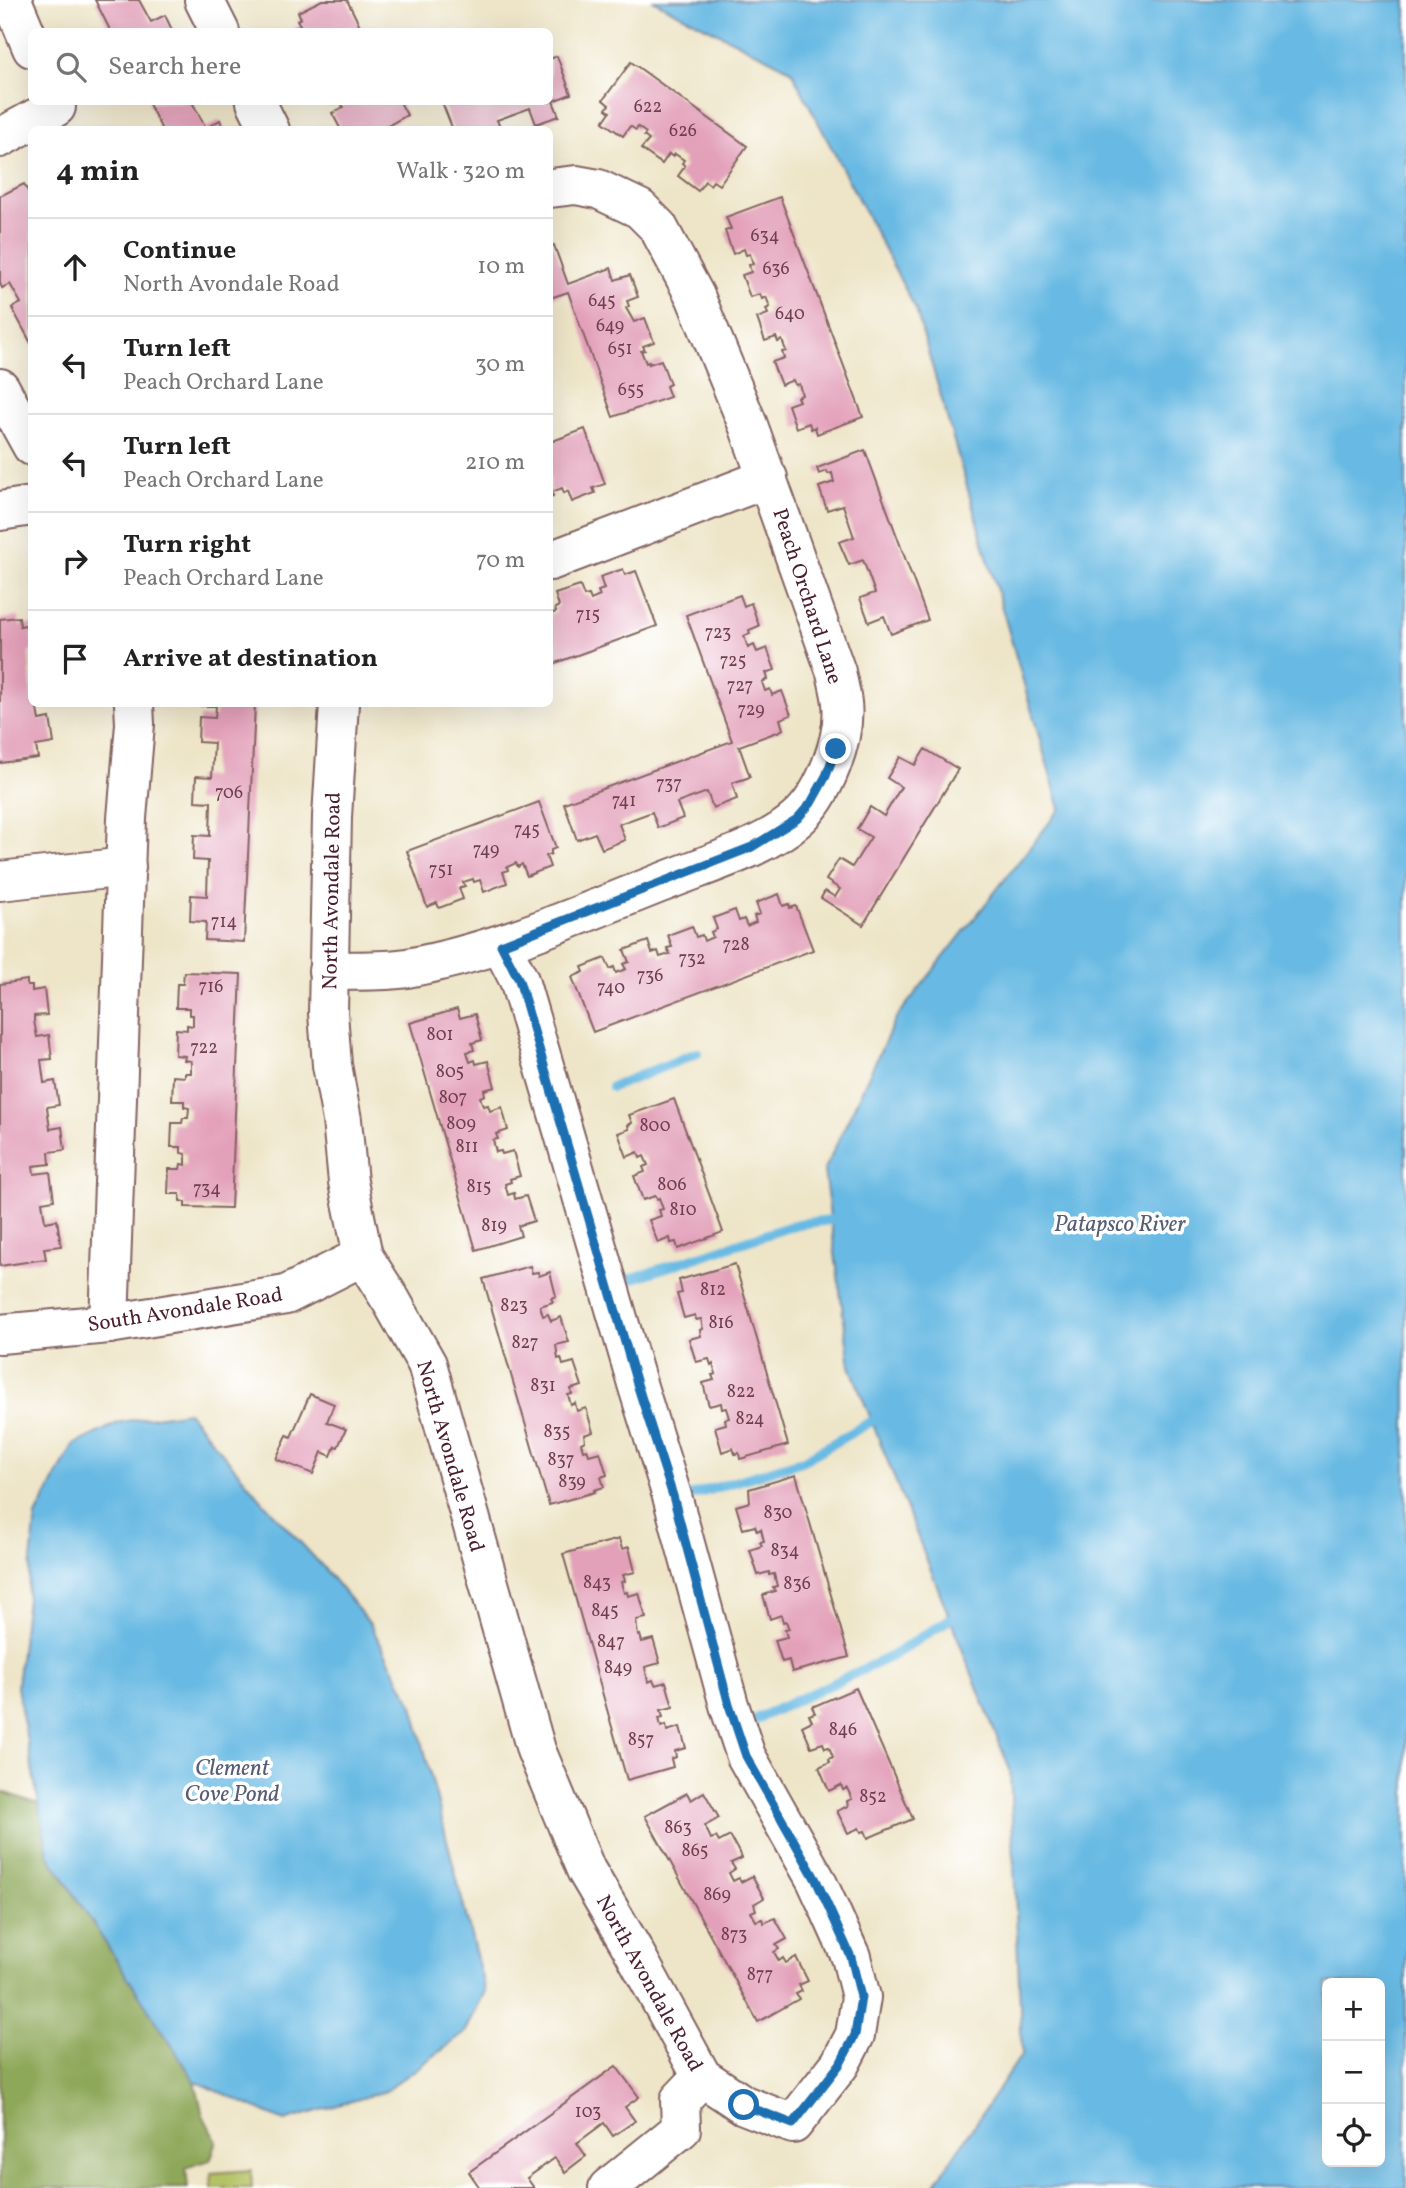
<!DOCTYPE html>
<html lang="en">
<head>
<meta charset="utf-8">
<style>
  :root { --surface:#fff; --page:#f2f2f2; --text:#222; --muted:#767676; --line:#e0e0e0 }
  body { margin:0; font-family:Vollkorn,serif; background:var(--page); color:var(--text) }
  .controls { position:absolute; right:21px; bottom:21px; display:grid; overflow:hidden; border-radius:10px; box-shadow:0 7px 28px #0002 }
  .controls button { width:63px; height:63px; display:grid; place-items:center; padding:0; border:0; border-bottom:2px solid var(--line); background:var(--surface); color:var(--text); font:35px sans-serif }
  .stop { position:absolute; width:21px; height:21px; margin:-16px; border:5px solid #1f6fb2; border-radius:50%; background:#fff }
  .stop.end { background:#1f6fb2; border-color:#fff; box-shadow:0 2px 7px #0008 }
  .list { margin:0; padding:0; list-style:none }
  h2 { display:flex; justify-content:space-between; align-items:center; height:91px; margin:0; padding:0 28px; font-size:30px }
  h2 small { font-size:23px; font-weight:400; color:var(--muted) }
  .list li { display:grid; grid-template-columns:46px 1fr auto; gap:21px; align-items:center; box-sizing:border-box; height:98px; padding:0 28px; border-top:2px solid var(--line) }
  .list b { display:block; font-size:26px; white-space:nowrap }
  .list p { margin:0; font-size:23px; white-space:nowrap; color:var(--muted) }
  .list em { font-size:23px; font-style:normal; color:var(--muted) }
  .icon { flex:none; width:38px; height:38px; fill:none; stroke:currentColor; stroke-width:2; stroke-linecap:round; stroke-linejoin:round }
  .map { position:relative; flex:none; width:1406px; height:2188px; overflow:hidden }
  .search { position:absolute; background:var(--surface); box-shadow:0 7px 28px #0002; left:28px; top:28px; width:525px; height:77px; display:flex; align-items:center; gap:18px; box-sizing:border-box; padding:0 24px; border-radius:10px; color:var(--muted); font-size:26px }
  .panel { position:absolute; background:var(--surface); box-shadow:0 7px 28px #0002; left:28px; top:126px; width:525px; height:581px; border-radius:10px }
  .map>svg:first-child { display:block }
</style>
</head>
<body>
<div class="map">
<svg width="1406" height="2188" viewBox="0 0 1406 2188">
  <rect width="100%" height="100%" fill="#fff"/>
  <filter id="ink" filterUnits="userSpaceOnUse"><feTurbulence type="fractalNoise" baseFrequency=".0143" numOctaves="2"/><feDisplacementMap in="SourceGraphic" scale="14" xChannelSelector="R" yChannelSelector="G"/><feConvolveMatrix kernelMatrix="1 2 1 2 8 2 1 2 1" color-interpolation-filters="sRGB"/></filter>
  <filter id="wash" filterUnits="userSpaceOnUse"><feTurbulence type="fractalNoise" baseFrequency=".00686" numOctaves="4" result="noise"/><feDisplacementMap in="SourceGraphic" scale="28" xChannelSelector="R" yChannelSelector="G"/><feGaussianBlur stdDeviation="1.57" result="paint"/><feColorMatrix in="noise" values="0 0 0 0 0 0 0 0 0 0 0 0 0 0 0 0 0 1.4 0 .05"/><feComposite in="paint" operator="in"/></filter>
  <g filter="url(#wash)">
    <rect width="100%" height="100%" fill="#eee5c8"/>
    <path fill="#b3c264" stroke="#7e7048" stroke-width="2" d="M251,2170L252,2188H212L211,2173Z"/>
    <path fill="#8ea85a" stroke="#6c6442" stroke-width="2" d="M0,1791L39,1804L48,1854L195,2081L203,2115L217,2142L210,2160L186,2168L188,2188H0Z"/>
    <g fill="#68b9e3" stroke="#596c87" stroke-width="2" fill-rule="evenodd">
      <path d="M652,0H1406V2188H932L1022,2054L1010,1770L850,1366L824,1171L896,1018L1060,809L916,310L791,70ZM1327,1983H1380V2162H1327Z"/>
      <path d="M188,1412L265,1504L325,1569L370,1624L413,1705L485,1991L465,2033L386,2091L284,2121L195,2081L48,1854L17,1687L36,1516L73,1445L120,1422Z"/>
    </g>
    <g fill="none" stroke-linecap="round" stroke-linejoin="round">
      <g stroke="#68b9e3" stroke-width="10">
        <path d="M612,1087L697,1053"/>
        <path d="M627,1280L798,1224L831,1220"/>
        <path d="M689,1496L802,1461L872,1421"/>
        <path d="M754,1720L892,1656L950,1619"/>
      </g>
    </g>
    <g id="blocks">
      <g fill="#e3a0b9">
        <path d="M95,0H139L151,22L165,15L173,32H111Z"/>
        <path d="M322,0H347L363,32H287L300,25L297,20L301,18L298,12Z"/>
        <path d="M557,56L571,94L553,101L559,116L536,124L530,108L497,120L501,130H453L442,102H550V59Z"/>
        <path d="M631,62L747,146L719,185L713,181L710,185L705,181L698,191L678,176L685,166L682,163L684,160L675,154L673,157L669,154L662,164L641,149L649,140L644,136L646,133L638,127L636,130L630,126L623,136L603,122L610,112L606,109L609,105L603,100Z"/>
        <path d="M148,102H192L206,128L220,120L225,130H162Z"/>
        <path d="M340,102H400L407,115L380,130H341L332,113L344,107Z"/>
        <path d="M24,184L32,199V345L12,308L21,303L10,284L2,288L0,283V196Z"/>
        <path d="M780,197L863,417L817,434L815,427L811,429L809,423L796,428L788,405L799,401L797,397L802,395L799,384L795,385L793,380L781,385L772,362L784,358L782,352L786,351L782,340L778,342L776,337L765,341L757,318L768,314L766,309L770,307L766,297L762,299L760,294L750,297L742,275L751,272L749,265L753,264L750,254L746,255L744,249L733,254L725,231L731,229L726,217Z"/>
        <path d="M554,245L568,284L611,268L615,280L630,275L638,297L627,301L629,306L626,308L634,322L645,318L654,342L643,346L645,350L641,351L646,363L649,362V364L661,360L670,384L666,386L670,397L613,417L568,292L550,298V247Z"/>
        <path d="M585,429L605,484L593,488L595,493L572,502L568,491L564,493L562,488L552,492L553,496L550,497V442Z"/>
        <path d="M865,450L928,620L891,634L884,616L869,622L860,598L875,593L863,560L849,565L839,542L854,537L843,505L827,510L819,487L834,482L832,473L828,474L827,471L819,474L817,468Z"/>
        <path d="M623,569L625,575L636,571L657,626L550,665V614L556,612L555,608L559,606L555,594L580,586L584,596L589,595L591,600L600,596L598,591L604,589L600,577Z"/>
        <path d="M740,595L744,606L751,603L759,626L749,630L750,634L744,636L748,648L754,645L757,652L767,648L775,670L766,673L768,679L762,682L765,691L770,689L772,695L782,691L791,715L780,719L783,729L780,731L739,746L750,777L732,783L737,799L713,808L707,792L677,803L683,818L658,828L652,812L619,824L625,840L602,849L595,833L577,840L564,803L732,741L686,615Z"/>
        <path d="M19,617L20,626L32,624V651H29L32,704H36L39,720L50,718L54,743L36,746L38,758L0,763V619Z"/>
        <path d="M201,704H255L244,942L205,940L206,922L190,921L191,895L207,896L208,861L193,860L194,835L210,836L211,802L195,801L196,776L212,777L214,743L198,742L199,717L215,718L216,706H201Z"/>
        <path d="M925,749L958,769L863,925L821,898L825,891L835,897L840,889L826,880L839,859L852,867L871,837L857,829L870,807L884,816L901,787L887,778L900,757L915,765Z"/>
        <path d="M539,802L556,848L551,850V854L546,856L550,867L527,876L522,864L518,867L516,863L507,867L508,870L503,872L507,883L484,892L480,880L474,882L473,879L463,882L465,886L459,888L463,899L439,908L437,903L427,907L407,851Z"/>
        <path d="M779,894L783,906L789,904L790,908L796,906L813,950L593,1032L572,977L584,972L582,967L605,958L610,969L614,967L616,973L626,969L623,964L629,962L624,950L648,941L652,953L658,951L660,957L670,954L667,948L672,947L668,935L692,926L696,937L702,935L704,941L713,937L711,932L717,929L713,918L735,910L739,921L744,919L747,926L756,922L754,916L760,914L756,903Z"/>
        <path d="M184,972L241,974L231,1208L185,1207V1202L180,1201V1194H168L169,1169H180L181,1164L186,1165V1154L181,1153V1147H171L172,1123H182L183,1118H188L189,1108L184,1107V1101H172L173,1076L185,1077V1073H191V1061L184,1060L185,1056L175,1055L176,1029L187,1030V1025L193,1026V1015H189V1008H176L177,984H183Z"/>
        <path d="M27,980V986H32V991L44,989L47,1015L34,1016V1021L37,1037L49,1035L52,1059L41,1060L44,1083L55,1081L59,1105L47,1107L50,1129L62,1127L65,1150L49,1152L50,1164L33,1166L34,1174L50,1172L54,1200L42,1202L45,1222L57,1220L61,1246L44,1248L46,1259L0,1266V984Z"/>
        <path d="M457,1009L460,1018L475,1014L482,1040L472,1043L474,1050L467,1052L470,1062L475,1060L476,1064L488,1061L495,1087L484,1090L485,1095L480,1097L483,1106L488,1105L490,1111L502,1107L508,1130L496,1134L498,1139L493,1140L496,1152L501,1151L502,1154L513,1151L520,1176L510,1179L511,1182L505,1184L508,1195L514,1193L515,1199L526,1196L534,1221L518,1226L521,1236L476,1250L410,1023Z"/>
        <path d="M674,1099L723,1232L678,1249L676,1242L671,1243L670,1238L658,1243L649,1220L661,1216L659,1210L663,1209L659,1198L657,1199L655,1196L643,1200L634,1176L645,1172L643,1167L648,1165L644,1156L640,1158L638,1152L627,1157L618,1133L629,1129L628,1125L632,1123L629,1115Z"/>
        <path d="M735,1264L788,1445L740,1459L739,1453L735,1454L733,1448L722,1452L715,1427L726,1424L725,1419L729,1418L726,1408L722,1409L721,1403L709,1406L703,1383L714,1380L712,1375L716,1374L713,1364L711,1365L709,1359L696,1362L689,1339L701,1336L700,1330L703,1329L701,1319L696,1320L695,1315L684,1318L677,1294L682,1293L679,1280Z"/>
        <path d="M530,1266L532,1273L538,1272L539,1276L550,1272L556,1296L551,1298L553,1302L540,1306L543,1316L548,1314L551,1321L561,1317L569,1342L556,1345L558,1359L561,1358L563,1365L574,1362L582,1386L571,1389L572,1394L568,1395L571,1405L575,1403L577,1411L586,1408L593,1432L584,1435L585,1441L581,1443L583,1450L587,1449L589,1455L600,1452L607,1475L601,1477L604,1487L594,1490L595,1492L549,1505L483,1279Z"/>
        <path d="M310,1394L334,1404L327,1422L346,1429L338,1447L335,1446L331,1456L322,1452L313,1474L276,1459L287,1435L291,1437Z"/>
        <path d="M796,1475L849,1657L792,1672L789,1660L782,1662L775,1640L787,1637L785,1630L789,1629L786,1621L783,1622L781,1615L770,1619L763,1595L775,1591L773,1587L777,1586L774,1574L769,1575V1572L758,1575L750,1550L762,1546L760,1542L764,1541L761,1529L757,1531L755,1526L743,1529L736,1506L750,1502L749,1489Z"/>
        <path d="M619,1539L622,1549L629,1547L635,1572L623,1575L625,1581L621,1582L624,1593L627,1592L628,1596L639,1593L646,1618L636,1620L638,1636L640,1635L642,1642L653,1639L660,1663L645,1667L648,1682L653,1680L655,1685L666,1682L673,1707L661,1710L663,1717L659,1718L661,1727L666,1725L667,1731L680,1727L686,1748L675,1751L676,1757L671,1759L673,1767L627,1780L563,1554Z"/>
        <path d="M856,1688L913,1819L868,1838L865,1831L861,1832L859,1828L848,1833L837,1811L848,1806L847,1801L852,1799L847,1788L843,1790L841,1785L829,1791L819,1767L830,1762L829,1759L833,1757L829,1747L825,1748L823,1743L811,1747L802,1726L812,1721L809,1715L815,1713L812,1707Z"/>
        <path d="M704,1792L719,1818L705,1826L711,1839L716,1837L719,1842L730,1836L742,1858L731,1863L735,1869L729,1873L733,1881L739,1878L741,1882L752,1876L764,1898L754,1904L756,1910L751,1912L756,1921L762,1919L764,1923L775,1918L787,1939L776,1945L779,1949L774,1952L779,1961L783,1958L786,1963L796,1957L808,1981L799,1985L802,1991L796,1994L799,1999L758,2022L645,1816L687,1793L691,1800Z"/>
        <path d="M616,2066L639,2097L625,2107L635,2121L613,2136L604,2123L577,2143L586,2156L565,2172L555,2158L527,2178L534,2188H480L469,2172Z"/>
      </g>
    </g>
  </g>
  <g filter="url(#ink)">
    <use href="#blocks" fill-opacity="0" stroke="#836462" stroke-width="2"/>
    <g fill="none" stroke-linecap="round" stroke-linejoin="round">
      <defs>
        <g id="minor">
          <path d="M12,0L32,48"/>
          <path d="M204,0L220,32"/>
          <path d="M256,102L270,130"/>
          <path d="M0,138L56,107"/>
          <path d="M0,388L32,446"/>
          <path d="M0,511L32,506"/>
          <path d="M550,561L768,478"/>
          <path d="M339,704L332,817L328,1013L332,1065L342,1120L348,1182L363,1256L392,1302L427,1364L536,1750L586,1870L633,1950L702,2077L744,2105L793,2124L840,2064L855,2035L861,1997L851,1957L828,1906L816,1880L746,1756L729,1705L672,1496L638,1387L519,980L501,945"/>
          <path d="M0,881L126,867"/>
          <path d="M328,971C354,970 382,972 407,968C498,952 583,913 668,880C708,864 766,847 797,819C824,796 846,738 842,703C841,693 838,682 836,672L748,425L695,296L658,227L640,209L598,189L576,185L550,188"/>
          <path d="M109,1324L127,818L135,724L134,704"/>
          <path d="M0,1334L109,1324L286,1295L363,1256"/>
          <path d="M608,2188L681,2129L680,2100L702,2077"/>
        </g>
      </defs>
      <use href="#minor" stroke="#836462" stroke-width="42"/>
      <use href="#minor" stroke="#fff" stroke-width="38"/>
    </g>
  </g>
  <g fill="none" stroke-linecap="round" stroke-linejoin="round" filter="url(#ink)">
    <path stroke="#1f6fb2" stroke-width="9" d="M744,2105L793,2124L840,2064L855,2035L861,1997L851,1957L828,1906L816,1880L746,1756L729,1705L673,1496L638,1387L519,980L501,945L752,847L797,819L811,803L826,776L836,749"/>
  </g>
  <g text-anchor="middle" stroke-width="7" stroke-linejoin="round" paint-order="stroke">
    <g font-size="18" fill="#703f4e">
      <text x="648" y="112">622</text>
      <text x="683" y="136">626</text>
      <text x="765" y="241">634</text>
      <text x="776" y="274">636</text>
      <text x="602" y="306">645</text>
      <text x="790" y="319">640</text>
      <text x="610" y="331">649</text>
      <text x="620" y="354">651</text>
      <text x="631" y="395">655</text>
      <text x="588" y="620">715</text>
      <text x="718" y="638">723</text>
      <text x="733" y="666">725</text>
      <text x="740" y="691">727</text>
      <text x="751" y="715">729</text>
      <text x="669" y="789">737</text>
      <text x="229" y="798">706</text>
      <text x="624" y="806">741</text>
      <text x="527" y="835">745</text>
      <text x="486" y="855">749</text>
      <text x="441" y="875">751</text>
      <text x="224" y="927">714</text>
      <text x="736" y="950">728</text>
      <text x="692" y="964">732</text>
      <text x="650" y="981">736</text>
      <text x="211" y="992">716</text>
      <text x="611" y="993">740</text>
      <text x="440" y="1040">801</text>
      <text x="204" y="1053">722</text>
      <text x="450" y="1077">805</text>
      <text x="453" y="1103">807</text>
      <text x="461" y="1129">809</text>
      <text x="655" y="1131">800</text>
      <text x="467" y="1152">811</text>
      <text x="672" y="1190">806</text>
      <text x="479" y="1192">815</text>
      <text x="207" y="1194">734</text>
      <text x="683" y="1215">810</text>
      <text x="494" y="1231">819</text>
      <text x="713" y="1295">812</text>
      <text x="514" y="1311">823</text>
      <text x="721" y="1328">816</text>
      <text x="525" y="1348">827</text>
      <text x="543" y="1391">831</text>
      <text x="741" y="1397">822</text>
      <text x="750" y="1424">824</text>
      <text x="557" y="1437">835</text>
      <text x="561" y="1465">837</text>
      <text x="572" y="1487">839</text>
      <text x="778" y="1518">830</text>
      <text x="785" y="1556">834</text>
      <text x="597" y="1588">843</text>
      <text x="797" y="1589">836</text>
      <text x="605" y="1616">845</text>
      <text x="611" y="1647">847</text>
      <text x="618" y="1673">849</text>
      <text x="843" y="1735">846</text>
      <text x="641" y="1745">857</text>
      <text x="873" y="1802">852</text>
      <text x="678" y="1833">863</text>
      <text x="695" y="1856">865</text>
      <text x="717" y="1900">869</text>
      <text x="734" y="1940">873</text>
      <text x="760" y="1980">877</text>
      <text x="588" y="2117">103</text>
    </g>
    <g font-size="21" fill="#4a1f2b" stroke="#fff">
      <text transform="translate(808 596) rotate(72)" y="7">Peach Orchard Lane</text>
      <text transform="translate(331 891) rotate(-89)" y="7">North Avondale Road</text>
      <text transform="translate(185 1309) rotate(-9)" y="7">South Avondale Road</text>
      <text transform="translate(451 1456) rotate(74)" y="7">North Avondale Road</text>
      <text transform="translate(650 1983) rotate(61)" y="7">North Avondale Road</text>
    </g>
    <g font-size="23" font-style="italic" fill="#565d75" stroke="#fff">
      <text x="1120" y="1231">Patapsco River</text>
      <text x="232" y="1775">Clement<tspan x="232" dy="26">Cove Pond</tspan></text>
    </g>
  </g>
</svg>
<div class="controls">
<button>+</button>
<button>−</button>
<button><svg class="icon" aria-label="locate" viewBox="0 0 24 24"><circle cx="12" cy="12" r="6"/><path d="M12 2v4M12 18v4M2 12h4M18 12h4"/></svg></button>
</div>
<div class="stop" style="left:744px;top:2105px"></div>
<div class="stop end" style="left:836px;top:749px"></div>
<div class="search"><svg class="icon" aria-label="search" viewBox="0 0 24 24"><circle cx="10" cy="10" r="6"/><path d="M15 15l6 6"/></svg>Search here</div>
<section class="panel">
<h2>4 min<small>Walk · 320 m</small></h2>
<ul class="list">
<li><svg class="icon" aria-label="ahead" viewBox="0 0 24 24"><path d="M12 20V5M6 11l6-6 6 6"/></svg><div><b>Continue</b><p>North Avondale Road</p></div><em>10 m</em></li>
<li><svg class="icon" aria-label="left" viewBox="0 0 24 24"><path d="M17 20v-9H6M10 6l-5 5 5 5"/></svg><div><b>Turn left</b><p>Peach Orchard Lane</p></div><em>30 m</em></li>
<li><svg class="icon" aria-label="left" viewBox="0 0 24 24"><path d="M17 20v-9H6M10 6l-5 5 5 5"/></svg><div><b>Turn left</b><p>Peach Orchard Lane</p></div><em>210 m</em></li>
<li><svg class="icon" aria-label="right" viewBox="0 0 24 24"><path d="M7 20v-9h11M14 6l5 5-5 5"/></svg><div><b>Turn right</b><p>Peach Orchard Lane</p></div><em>70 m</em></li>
<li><svg class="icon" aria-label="arrive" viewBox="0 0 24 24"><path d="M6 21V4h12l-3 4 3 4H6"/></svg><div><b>Arrive at destination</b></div></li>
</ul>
</section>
</div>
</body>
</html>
